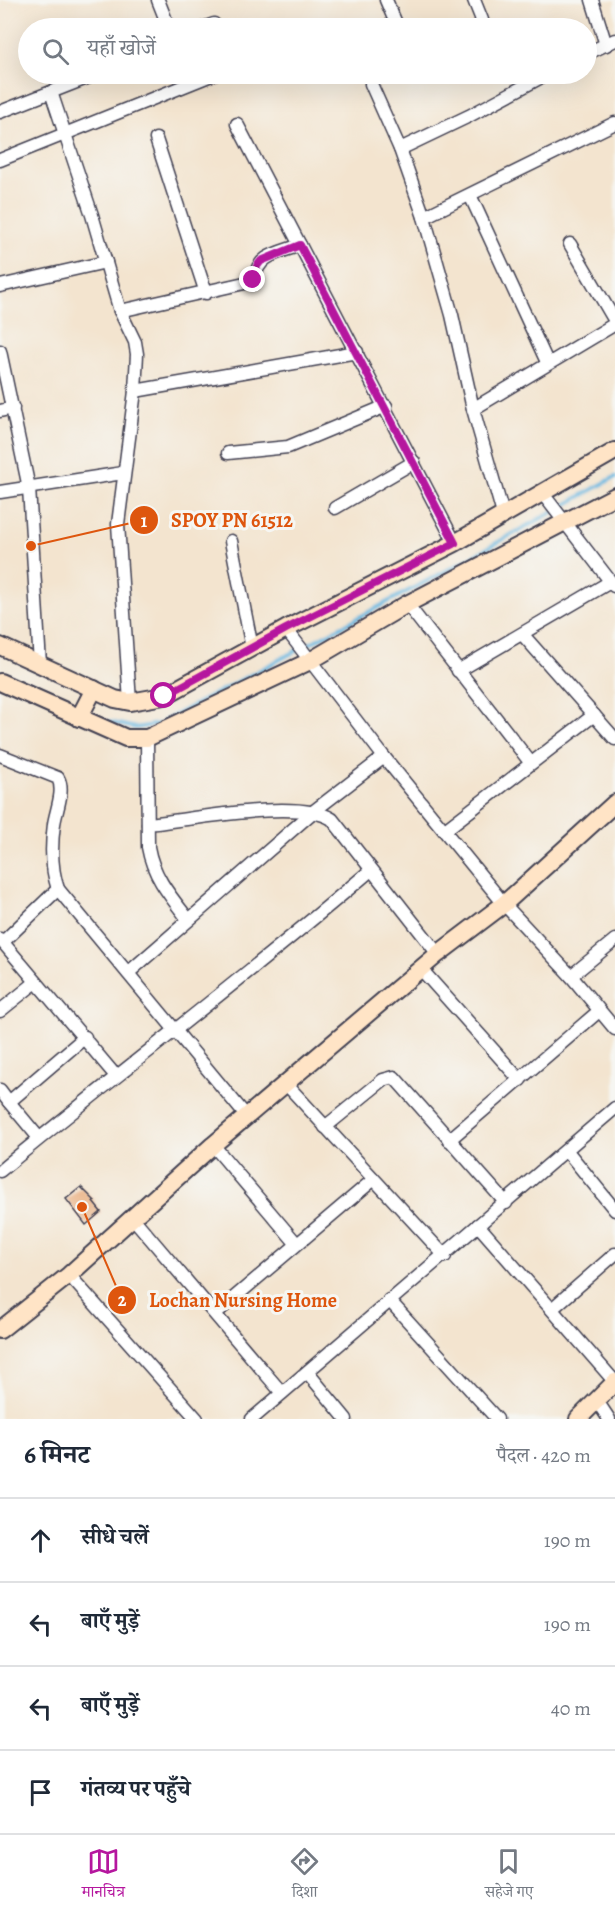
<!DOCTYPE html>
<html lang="hi">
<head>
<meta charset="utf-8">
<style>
  :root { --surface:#fff; --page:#f2f2f3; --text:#1f2937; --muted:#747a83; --line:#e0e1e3; --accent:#b5179e }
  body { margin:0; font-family:Alegreya,"Noto Serif Devanagari",serif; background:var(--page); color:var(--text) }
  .stop { position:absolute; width:18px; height:18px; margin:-14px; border:4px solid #b5179e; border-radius:50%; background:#fff }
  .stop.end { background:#b5179e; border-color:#fff; box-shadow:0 2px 6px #0008 }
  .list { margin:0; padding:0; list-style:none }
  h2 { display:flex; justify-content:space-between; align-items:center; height:78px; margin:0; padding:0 24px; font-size:26px }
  h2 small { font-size:20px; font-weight:400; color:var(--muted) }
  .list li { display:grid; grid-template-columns:39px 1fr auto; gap:18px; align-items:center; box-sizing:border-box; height:84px; padding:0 24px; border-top:2px solid var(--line) }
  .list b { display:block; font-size:22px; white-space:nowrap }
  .list em { font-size:20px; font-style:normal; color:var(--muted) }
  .icon { flex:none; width:33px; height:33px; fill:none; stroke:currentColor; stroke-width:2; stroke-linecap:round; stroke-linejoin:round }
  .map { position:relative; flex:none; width:615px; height:1419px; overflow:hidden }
  .search { position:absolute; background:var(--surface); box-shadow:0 6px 24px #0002; left:18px; right:18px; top:18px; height:66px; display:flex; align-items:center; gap:15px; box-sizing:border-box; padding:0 21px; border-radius:33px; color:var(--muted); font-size:22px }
  .sheet { height:414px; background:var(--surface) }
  nav { display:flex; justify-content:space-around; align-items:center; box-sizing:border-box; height:84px; border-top:2px solid var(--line); background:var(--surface); font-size:16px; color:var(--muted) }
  nav a { display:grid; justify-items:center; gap:3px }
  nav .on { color:var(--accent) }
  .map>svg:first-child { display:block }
</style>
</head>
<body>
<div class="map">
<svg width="615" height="1419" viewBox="0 0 615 1419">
  <rect width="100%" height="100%" fill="#f6f6f2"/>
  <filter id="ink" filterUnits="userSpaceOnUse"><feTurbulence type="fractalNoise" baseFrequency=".0167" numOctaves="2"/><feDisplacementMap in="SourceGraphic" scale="12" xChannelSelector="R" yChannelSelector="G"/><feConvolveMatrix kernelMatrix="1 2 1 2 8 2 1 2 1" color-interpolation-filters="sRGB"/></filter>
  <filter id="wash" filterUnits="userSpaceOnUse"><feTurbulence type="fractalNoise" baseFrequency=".008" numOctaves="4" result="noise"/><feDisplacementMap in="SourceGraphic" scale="24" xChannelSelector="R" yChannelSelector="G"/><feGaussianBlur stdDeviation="1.35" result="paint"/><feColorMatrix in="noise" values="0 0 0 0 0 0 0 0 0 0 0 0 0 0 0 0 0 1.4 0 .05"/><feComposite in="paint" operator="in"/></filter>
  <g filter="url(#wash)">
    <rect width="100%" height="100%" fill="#f3e4cf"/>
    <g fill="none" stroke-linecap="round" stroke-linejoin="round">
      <g stroke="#64b5df" stroke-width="4">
        <path d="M0,673L40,691"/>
        <path d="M164,721L459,564L615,477"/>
        <path d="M109,722L136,728L158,724"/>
      </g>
    </g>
    <g id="blocks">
      <path fill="#e8a875" d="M81,1187L95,1201L93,1202L101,1212L86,1225L66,1199Z"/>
    </g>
  </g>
  <g filter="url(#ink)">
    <use href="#blocks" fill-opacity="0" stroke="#413f51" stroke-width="1.5"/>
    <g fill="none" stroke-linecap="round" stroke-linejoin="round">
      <defs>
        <g id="street">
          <path d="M158,0L169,28"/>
          <path d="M386,0L398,28"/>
          <path d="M474,0L482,20L478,28"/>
          <path d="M592,0L606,45"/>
          <path d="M203,28L214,24"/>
          <path d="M586,54L615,40"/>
          <path d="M372,74L371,84L400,149L424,217L452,315L473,409L503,514"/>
          <path d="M51,92L92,215L120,311L135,342L137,354L135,391L118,524L130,702"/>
          <path d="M0,112L97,74"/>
          <path d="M237,124L455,543"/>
          <path d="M156,139L206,293"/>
          <path d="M400,149L469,116L547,74"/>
          <path d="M0,160L214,74"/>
          <path d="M470,195L547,362"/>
          <path d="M424,217L615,123"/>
          <path d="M570,244L615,321"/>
          <path d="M0,286L106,262"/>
          <path d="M120,311L249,282L255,278C258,254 280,253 300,245"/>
          <path d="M0,351L29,488L40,664"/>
          <path d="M135,391L357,352"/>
          <path d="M473,409L615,324"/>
          <path d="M0,411L13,408"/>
          <path d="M228,453L288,447L386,406"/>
          <path d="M0,492L123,473"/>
          <path d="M543,494L614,586"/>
          <path d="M335,508L414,462"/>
          <path d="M231,541L252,648"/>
          <path d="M407,604L530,762"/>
          <path d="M286,629L384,757L504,904L571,976L615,1029"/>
          <path d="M523,635L615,739"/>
          <path d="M458,671L610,582"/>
          <path d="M147,738L148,847C153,876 170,896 188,919"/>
          <path d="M0,755L58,778C65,791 56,810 54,824C51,846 51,869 58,889L247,1117"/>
          <path d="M148,824C190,820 298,798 332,819L438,954"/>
          <path d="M445,830L594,715"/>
          <path d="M0,939L115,1075"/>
          <path d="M3,942L58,889"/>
          <path d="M421,969L520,1080"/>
          <path d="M128,973L314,811L384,757"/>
          <path d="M571,976L615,940"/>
          <path d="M0,1011L36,982"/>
          <path d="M287,1085L445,1256"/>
          <path d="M0,1090L9,1102L85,1037"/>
          <path d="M9,1102L39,1138"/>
          <path d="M325,1127L383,1080L394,1077L506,1203"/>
          <path d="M449,1140L599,1011"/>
          <path d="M213,1145L296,1243"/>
          <path d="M567,1151L615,1210"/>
          <path d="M0,1171C123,1069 250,974 371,870"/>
          <path d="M133,1218L282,1393"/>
          <path d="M478,1225L615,1382"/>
          <path d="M69,1275L197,1419"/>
          <path d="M389,1300L497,1419"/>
          <path d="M553,1308L615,1254"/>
          <path d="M216,1313L373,1180"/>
          <path d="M308,1373L346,1419"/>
          <path d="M597,1401L609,1419"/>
          <path d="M252,1419L615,1108"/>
        </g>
        <g id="secondary">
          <path d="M0,646L115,699L130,702L164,696L286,629L455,543L615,451"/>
          <path d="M0,682L126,738H147L310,661L407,604L615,496"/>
          <path d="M79,718L94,689"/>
          <path d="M0,1330L69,1275L213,1145L438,954L504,904L615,803"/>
          <path d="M578,1419L615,1382"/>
        </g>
      </defs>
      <use href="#street" stroke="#413f51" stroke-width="15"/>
      <use href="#secondary" stroke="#413f51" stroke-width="20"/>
      <use href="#street" stroke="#fff" stroke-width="12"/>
      <use href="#secondary" stroke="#ffe4c6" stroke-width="16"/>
    </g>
  </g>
  <g fill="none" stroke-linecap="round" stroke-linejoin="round" filter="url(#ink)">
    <path stroke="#b5179e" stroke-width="8" d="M164,696L286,629L455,543L300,245L261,261L257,266L253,280"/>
  </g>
  <path fill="none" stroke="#de560e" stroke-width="2" d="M31 546L144 520M82 1207L122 1300"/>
  <g fill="#de560e" stroke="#f6f6f2" stroke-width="2">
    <circle cx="31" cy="546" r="6"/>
    <circle cx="82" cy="1207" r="6"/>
    <circle cx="144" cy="520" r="15"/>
    <circle cx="122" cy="1300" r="15"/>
  </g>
  <g font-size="18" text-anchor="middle" font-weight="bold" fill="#fff">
    <text x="144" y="527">1</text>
    <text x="122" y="1306">2</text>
  </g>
  <g font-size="20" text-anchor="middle" font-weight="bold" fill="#de560e" stroke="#f6f6f2" stroke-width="6" stroke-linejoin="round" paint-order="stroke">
    <text x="232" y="527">SPOY PN 61512</text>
    <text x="243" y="1307">Lochan Nursing Home</text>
  </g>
</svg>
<div class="stop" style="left:164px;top:696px"></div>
<div class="stop end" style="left:253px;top:280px"></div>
<div class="search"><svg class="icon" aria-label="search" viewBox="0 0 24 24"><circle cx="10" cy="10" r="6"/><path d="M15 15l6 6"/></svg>यहाँ खोजें</div>
</div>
<section class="sheet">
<h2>6 मिनट<small>पैदल · 420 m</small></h2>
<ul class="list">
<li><svg class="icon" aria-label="ahead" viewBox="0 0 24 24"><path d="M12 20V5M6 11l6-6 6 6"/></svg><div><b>सीधे चलें</b></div><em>190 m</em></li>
<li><svg class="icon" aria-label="left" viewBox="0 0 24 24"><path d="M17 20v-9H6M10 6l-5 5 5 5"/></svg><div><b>बाएँ मुड़ें</b></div><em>190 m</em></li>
<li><svg class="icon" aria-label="left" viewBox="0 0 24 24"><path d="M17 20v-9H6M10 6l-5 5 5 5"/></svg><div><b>बाएँ मुड़ें</b></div><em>40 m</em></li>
<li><svg class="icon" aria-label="arrive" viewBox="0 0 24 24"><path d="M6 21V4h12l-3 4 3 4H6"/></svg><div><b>गंतव्य पर पहुँचे</b></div></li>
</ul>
</section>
<nav>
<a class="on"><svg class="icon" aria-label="map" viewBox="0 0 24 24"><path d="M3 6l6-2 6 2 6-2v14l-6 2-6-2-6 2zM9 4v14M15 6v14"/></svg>मानचित्र</a>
<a><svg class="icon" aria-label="directions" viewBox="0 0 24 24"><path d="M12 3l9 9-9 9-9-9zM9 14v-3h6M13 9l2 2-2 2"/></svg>दिशा</a>
<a><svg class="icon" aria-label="saved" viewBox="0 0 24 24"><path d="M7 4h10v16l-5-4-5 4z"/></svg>सहेजे गए</a>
</nav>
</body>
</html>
